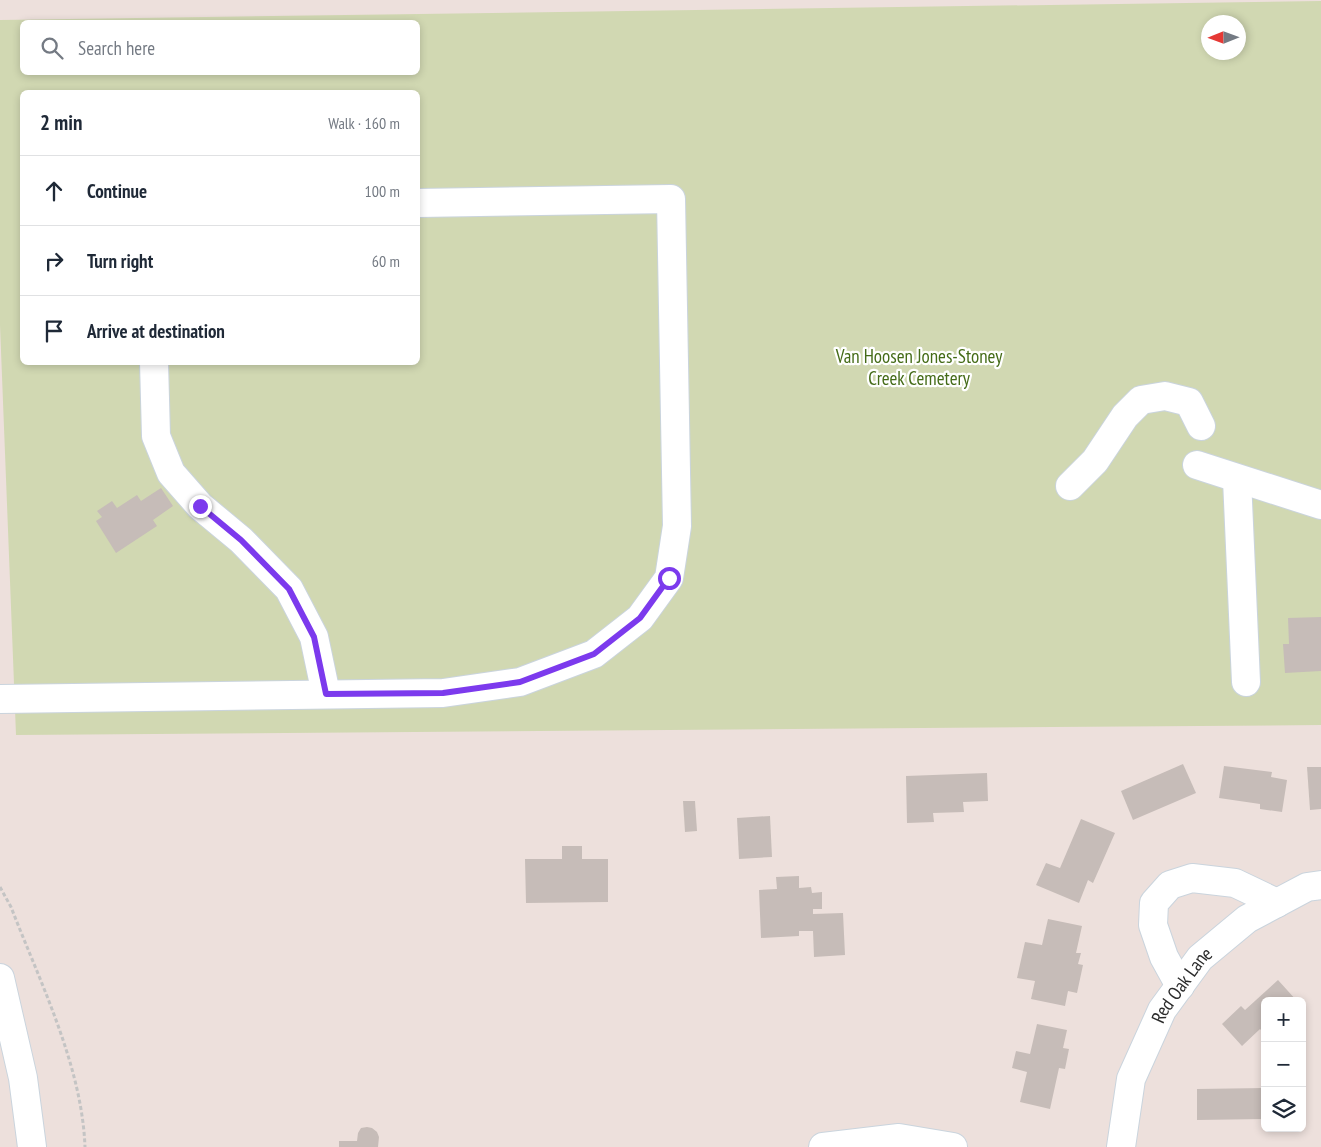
<!DOCTYPE html>
<html lang="en">
<head>
<meta charset="utf-8">
<style>
  :root { --surface:#fff; --page:#f2f2f3; --text:#1f2937; --muted:#747a83; --line:#e0e1e3 }
  body { margin:0; font-family:"PT Sans Narrow",sans-serif; background:var(--page); color:var(--text) }
  .controls { position:absolute; right:15px; bottom:15px; display:grid; overflow:hidden; border-radius:8px; box-shadow:0 2px 8px #0003 }
  .controls button { width:45px; height:45px; display:grid; place-items:center; padding:0; border:0; border-bottom:1px solid var(--line); background:var(--surface); color:var(--text); font:25px sans-serif }
  .compass { position:absolute; left:1201px; top:15px; width:45px; height:45px; border-radius:50%; background:var(--surface); box-shadow:0 2px 8px #0003; rotate:269deg }
  .stop { position:absolute; width:15px; height:15px; margin:-11px; border:4px solid #7c3aed; border-radius:50%; background:#fff }
  .stop.end { background:#7c3aed; border-color:#fff; box-shadow:0 1px 5px #0008 }
  .list { margin:0; padding:0; list-style:none }
  h2 { display:flex; justify-content:space-between; align-items:center; height:65px; margin:0; padding:0 20px; font-size:21px }
  h2 small { font-size:16px; font-weight:400; color:var(--muted) }
  .list li { display:grid; grid-template-columns:32px 1fr auto; gap:15px; align-items:center; box-sizing:border-box; height:70px; padding:0 20px; border-top:1px solid var(--line) }
  .list b { display:block; font-size:19px; white-space:nowrap }
  .list em { font-size:16px; font-style:normal; color:var(--muted) }
  .icon { flex:none; width:28px; height:28px; fill:none; stroke:currentColor; stroke-width:2; stroke-linecap:round; stroke-linejoin:round }
  .map { position:relative; flex:none; width:1321px; height:1147px; overflow:hidden }
  .search { position:absolute; background:var(--surface); box-shadow:0 2px 8px #0003; left:20px; top:20px; width:400px; height:55px; display:flex; align-items:center; gap:12px; box-sizing:border-box; padding:0 18px; border-radius:8px; color:var(--muted); font-size:19px }
  .panel { position:absolute; background:var(--surface); box-shadow:0 2px 8px #0003; left:20px; top:90px; width:400px; height:275px; border-radius:8px }
  .map>svg:first-child { display:block }
</style>
</head>
<body>
<div class="map">
<svg width="1321" height="1147" viewBox="0 0 1321 1147">
  <rect width="100%" height="100%" fill="#ede0dc"/>
  <path fill="#d1d8b2" fill-rule="evenodd" d="M1321,1V725L16,735L0,325V20ZM22,22H418V72H22ZM1208,22H1238V52H1208ZM22,92H418V362H22Z"/>
  <g fill="#c6bcb8">
    <path d="M161,488L173,506L153,520L157,526L116,553L96,521L102,517L97,511L112,501L117,508L137,495L141,501Z"/>
    <path d="M1321,617V671L1285,673L1283,644H1289L1288,618Z"/>
    <path d="M1183,764L1196,793L1133,820L1121,791Z"/>
    <path d="M1224,766L1272,772L1271,777L1287,780L1282,812L1260,809V804L1219,798Z"/>
    <path d="M1307,767H1321V809L1310,810Z"/>
    <path d="M987,773L988,801L963,802L964,812L933,813L934,822L907,823L906,776Z"/>
    <path d="M683,801H695L697,831L685,832Z"/>
    <path d="M770,816L772,857L739,859L737,818Z"/>
    <path d="M1081,819L1115,833L1093,883L1088,880L1079,903L1036,885L1046,863L1060,868Z"/>
    <path d="M562,846H582V859H608V902L526,903L525,859H562Z"/>
    <path d="M799,876V888L811,887L812,893L822,892V909H813V914L843,913L845,955L814,957L813,931H799V936L761,938L759,890L777,889L776,877Z"/>
    <path d="M1048,919L1082,926L1076,953H1081L1078,964L1083,965L1077,993L1068,991L1065,1006L1031,999L1035,981L1017,978L1025,942L1042,945Z"/>
    <path d="M1278,980L1297,1001H1265V1034L1260,1029L1242,1046L1222,1024L1241,1006L1245,1010Z"/>
    <path d="M1037,1024L1067,1030L1063,1048L1069,1049L1065,1069L1059,1068L1050,1109L1020,1102L1027,1072L1012,1068L1016,1051L1030,1054Z"/>
    <path d="M1264,1088V1119L1197,1120V1089Z"/>
    <path d="M367,1127L372,1128L377,1132L379,1137L378,1147H339V1141H357L358,1133L361,1128Z"/>
  </g>
  <g fill="none" stroke-linecap="round" stroke-linejoin="round">
    <defs>
      <g id="minor">
        <path d="M154,362L156,436L171,473L200,506L241,540L289,589L314,637L326,694"/>
        <path d="M1197,465L1321,505"/>
        <path d="M1237,479L1246,682"/>
        <path d="M1070,486L1095,461L1125,416L1141,400L1165,396L1189,402L1201,426"/>
        <path d="M0,699L443,693L520,682L594,654L640,618L669,578L677,526L671,199L418,203"/>
        <path d="M0,978L23,1078L32,1147"/>
        <path d="M1180,986L1164,957L1153,925L1154,903L1170,885L1192,878L1235,883L1277,903"/>
        <path d="M823,1147L899,1138L953,1147"/>
        <path id="s1" d="M1121,1147L1131,1079L1162,1010L1200,958L1247,919L1307,887L1321,885"/>
      </g>
    </defs>
    <use href="#minor" stroke="#cad4dd" stroke-width="30"/>
    <path stroke="#c4c4c4" stroke-width="3" stroke-dasharray="4 2.5" stroke-linecap="butt" d="M0,887L11,907C40,982 82,1066 85,1147"/>
    <use href="#minor" stroke="#fff" stroke-width="28"/>
  </g>
  <g fill="none" stroke-linecap="round" stroke-linejoin="round">
    <path stroke="#7c3aed" stroke-width="6" d="M200,506L241,540L289,589L314,637L326,694L443,693L520,682L594,654L640,618L669,578"/>
  </g>
  <g text-anchor="middle" stroke-width="4.5" stroke-linejoin="round" paint-order="stroke">
    <g font-size="19" fill="#446b17" stroke="#fff">
      <text x="919" y="363">Van Hoosen Jones-Stoney<tspan x="919" dy="22">Creek Cemetery</tspan></text>
    </g>
    <g font-size="19" fill="#2b2b2b" stroke="#fff">
      <text dy="7" stroke="none"><textPath href="#s1" startOffset="176">Red Oak Lane</textPath></text>
    </g>
  </g>
</svg>
<div class="controls">
<button>+</button>
<button>−</button>
<button><svg class="icon" aria-label="layers" viewBox="0 0 24 24"><path d="M12 4l9 5-9 5-9-5zM3 14l9 5 9-5"/></svg></button>
</div>
<svg class="compass" viewBox="-18 -18 36 36"><path d="M0-13l5 13h-10z" fill="#e53935"/><path d="M0 13l5-13h-10z" fill="#747a83"/></svg>
<div class="stop" style="left:669px;top:578px"></div>
<div class="stop end" style="left:200px;top:506px"></div>
<div class="search"><svg class="icon" aria-label="search" viewBox="0 0 24 24"><circle cx="10" cy="10" r="6"/><path d="M15 15l6 6"/></svg>Search here</div>
<section class="panel">
<h2>2 min<small>Walk · 160 m</small></h2>
<ul class="list">
<li><svg class="icon" aria-label="ahead" viewBox="0 0 24 24"><path d="M12 20V5M6 11l6-6 6 6"/></svg><div><b>Continue</b></div><em>100 m</em></li>
<li><svg class="icon" aria-label="right" viewBox="0 0 24 24"><path d="M7 20v-9h11M14 6l5 5-5 5"/></svg><div><b>Turn right</b></div><em>60 m</em></li>
<li><svg class="icon" aria-label="arrive" viewBox="0 0 24 24"><path d="M6 21V4h12l-3 4 3 4H6"/></svg><div><b>Arrive at destination</b></div></li>
</ul>
</section>
</div>
</body>
</html>
